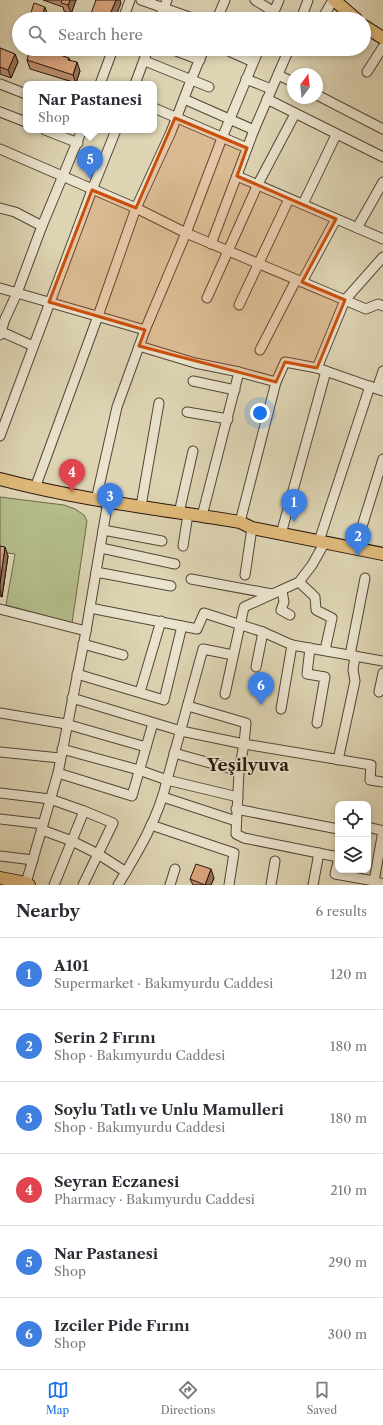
<!DOCTYPE html>
<html lang="en">
<head>
<meta charset="utf-8">
<style>
  :root { --surface:#fff; --page:#f7f7f7; --text:#2b2b33; --muted:#7c7c81; --line:#e1e1e2; --accent:#1a73e8 }
  body { margin:0; font-family:"Libre Caslon Text",serif; background:var(--page); color:var(--text) }
  .controls { position:absolute; right:12px; bottom:12px; display:grid; overflow:hidden; border-radius:8px; box-shadow:0 2px 6px #0003 }
  .controls button { width:36px; height:36px; display:grid; place-items:center; padding:0; border:0; border-bottom:1px solid var(--line); background:var(--surface); color:var(--text); font:20px sans-serif }
  .compass { position:absolute; left:287px; top:68px; width:36px; height:36px; border-radius:50%; background:var(--surface); box-shadow:0 2px 6px #0003; rotate:15deg }
  .you { position:absolute; left:260px; top:413px; width:14px; height:14px; margin:-10px; border:3px solid #fff; border-radius:50%; background:#1a73e8; box-shadow:0 0 0 6px #1a73e833 }
  .badge { display:grid; place-items:center; width:26px; height:26px; border-radius:50%; background:var(--accent); color:#fff; font-size:13px; font-weight:700 }
  .pin { position:absolute; translate:-50% -33px; filter:drop-shadow(0 1px 2px #0008) }
  .pin::after { content:''; position:absolute; top:21px; width:14px; height:12px; background:inherit; clip-path:polygon(0 0,100% 0,50% 100%) }
  .popup { position:absolute; left:23px; top:81px; width:134px; height:52px; box-sizing:border-box; display:grid; place-content:center; border-radius:8px; background:var(--surface); filter:drop-shadow(0 1px 3px #0005); font-size:13px; white-space:nowrap; color:var(--muted) }
  .popup b { font-size:15px; color:var(--text) }
  .popup::after { content:''; position:absolute; left:50%; top:100%; margin-left:-8px; border:8px solid transparent; border-top-color:var(--surface) }
  .list { margin:0; padding:0; list-style:none }
  h2 { display:flex; justify-content:space-between; align-items:center; height:52px; margin:0; padding:0 16px; font-size:17px }
  h2 small { font-size:13px; font-weight:400; color:var(--muted) }
  .list li { display:grid; grid-template-columns:26px 1fr auto; gap:12px; align-items:center; box-sizing:border-box; height:72px; padding:0 16px; border-top:1px solid var(--line) }
  .list b { display:block; font-size:15px; white-space:nowrap }
  .list p { margin:0; font-size:13px; white-space:nowrap; color:var(--muted) }
  .list em { font-size:13px; font-style:normal; color:var(--muted) }
  .icon { flex:none; width:22px; height:22px; fill:none; stroke:currentColor; stroke-width:2; stroke-linecap:round; stroke-linejoin:round }
  .map { position:relative; flex:none; width:383px; height:885px; overflow:hidden }
  .search { position:absolute; background:var(--surface); box-shadow:0 2px 6px #0003; left:12px; right:12px; top:12px; height:44px; display:flex; align-items:center; gap:10px; box-sizing:border-box; padding:0 14px; border-radius:22px; color:var(--muted); font-size:15px }
  .sheet { height:484px; background:var(--surface) }
  nav { display:flex; justify-content:space-around; align-items:center; box-sizing:border-box; height:56px; border-top:1px solid var(--line); background:var(--surface); font-size:11px; color:var(--muted) }
  nav a { display:grid; justify-items:center; gap:2px }
  nav .on { color:var(--accent) }
  .map>svg:first-child { display:block }
</style>
</head>
<body>
<div class="map">
<svg width="383" height="885" viewBox="0 0 383 885">
  <rect width="100%" height="100%" fill="#ded5b4"/>
  <filter id="stains"><feTurbulence type="fractalNoise" baseFrequency=".005" numOctaves="4"/><feColorMatrix values="0 0 0 0 .2 0 0 0 0 .09 0 0 0 0 .02 0 0 0 .5 -.17"/></filter>
  <radialGradient id="worn" r=".72"><stop offset=".6" stop-color="#630" stop-opacity="0"/><stop offset="1" stop-color="#630" stop-opacity=".3"/></radialGradient>
  <path fill="#b4bd8b" stroke="#6d694c" d="M0,497L64,505L75,509L84,515L87,521L72,623L6,605L15,554L0,552Z"/>
  <g fill="none" stroke-linecap="round" stroke-linejoin="round">
    <defs>
      <g id="minor">
        <path d="M141,0L195,19"/>
        <path d="M255,0L274,12"/>
        <path d="M123,19L130,0"/>
        <path d="M160,19L167,0"/>
        <path d="M217,19L225,0"/>
        <path d="M271,19L279,0"/>
        <path d="M301,19L308,0"/>
        <path d="M322,19L333,0"/>
        <path d="M171,49L200,60"/>
        <path d="M224,49L253,62"/>
        <path d="M145,61L209,87"/>
        <path d="M367,72L383,47"/>
        <path d="M278,75L293,82"/>
        <path d="M246,79L271,89"/>
        <path d="M0,84L26,94"/>
        <path d="M100,84L113,49"/>
        <path d="M135,84L148,49"/>
        <path d="M317,95L383,129"/>
        <path d="M184,99L254,130"/>
        <path d="M267,99L383,157"/>
        <path d="M154,108L247,148"/>
        <path d="M0,112L26,122"/>
        <path d="M45,130L78,143"/>
        <path d="M0,149L136,208L186,233L366,309L378,304L383,306"/>
        <path d="M237,176L383,239"/>
        <path d="M303,204L336,135"/>
        <path d="M0,208L15,212L42,226"/>
        <path d="M357,228L383,182"/>
        <path d="M211,244L254,130L289,49"/>
        <path d="M228,251L258,184L295,114"/>
        <path d="M302,282L336,219"/>
        <path d="M0,288L145,330"/>
        <path d="M207,298L228,251"/>
        <path d="M239,305L289,199"/>
        <path d="M0,331L33,346"/>
        <path d="M0,335L5,319L17,293L42,226L82,130"/>
        <path d="M139,346L195,363L239,372L276,382"/>
        <path d="M260,350L296,280"/>
        <path d="M317,368L345,300L383,257"/>
        <path d="M193,381L235,390"/>
        <path d="M377,389L383,371"/>
        <path d="M187,412L228,419"/>
        <path d="M0,436L92,190L116,130"/>
        <path d="M35,488L98,316L136,208L171,132L191,80L204,49"/>
        <path d="M96,500L117,407L145,330L186,233L222,138L259,49"/>
        <path d="M141,506L159,403"/>
        <path d="M179,513L193,451"/>
        <path d="M202,516L239,372"/>
        <path d="M240,522L276,382L285,362L317,368L383,391"/>
        <path d="M103,530L162,541"/>
        <path d="M281,534L326,371"/>
        <path d="M319,541L370,386"/>
        <path d="M183,546L188,514"/>
        <path d="M101,548L175,564"/>
        <path d="M355,549L383,459"/>
        <path d="M96,572L171,586"/>
        <path d="M245,575L252,528"/>
        <path d="M191,579L272,594"/>
        <path d="M299,582L315,597L316,610L332,618L325,650"/>
        <path d="M282,591L284,602L281,610L290,615"/>
        <path d="M90,608L197,629L204,613L263,632L292,645L383,661"/>
        <path d="M0,609L86,631"/>
        <path d="M83,644L123,655"/>
        <path d="M310,648L307,674L325,677L317,723"/>
        <path d="M350,655L365,578"/>
        <path d="M256,667L263,632"/>
        <path d="M77,674L164,700L182,626"/>
        <path d="M140,692L161,621"/>
        <path d="M379,692L383,673"/>
        <path d="M225,694L244,607L299,582L312,565L325,542"/>
        <path d="M72,698L181,731L244,744L371,765L370,780L383,782"/>
        <path d="M188,706L246,723L244,744L239,771L236,834L244,838L338,857"/>
        <path d="M281,709L292,645"/>
        <path d="M0,713L66,724L146,747"/>
        <path d="M62,749L139,770L167,780L238,797"/>
        <path d="M0,752L60,758"/>
        <path d="M174,753L239,771"/>
        <path d="M338,760L355,681L353,670L355,656"/>
        <path d="M58,773L132,796L153,723"/>
        <path d="M0,793L50,799L84,811L113,823L83,885"/>
        <path d="M163,797L236,821"/>
        <path d="M236,809L338,829"/>
        <path d="M0,819L43,824"/>
        <path d="M151,825L234,853L229,885"/>
        <path d="M368,827L383,831"/>
        <path d="M42,830L72,841L98,854L126,872"/>
        <path d="M383,831L374,881L383,884"/>
        <path d="M0,856L33,860"/>
        <path d="M338,862L335,874L374,881"/>
        <path d="M26,883L58,773L86,631L108,501"/>
        <path d="M54,885L84,811"/>
        <path d="M118,885C138,852 159,817 167,780L203,649L233,655"/>
        <path d="M170,885L175,869"/>
        <path d="M271,885L275,861"/>
        <path d="M313,885L319,853"/>
      </g>
      <g id="major">
        <path d="M334,0L356,19"/>
        <path d="M364,26L383,38"/>
        <path d="M0,479C79,500 160,509 240,522L252,528L383,554"/>
        <path d="M0,878L26,883L29,885"/>
      </g>
    </defs>
    <use href="#minor" stroke="#544537" stroke-width="11"/>
    <use href="#major" stroke="#26150d" stroke-width="14"/>
    <use href="#minor" stroke="#eae4ce" stroke-width="9"/>
    <use href="#major" stroke="#dfba7a" stroke-width="12"/>
  </g>
  <g fill="#bb8e6c" stroke="#26150d">
    <path d="M43,0H76L71,14L64,11L63,7Z"/>
    <path d="M0,48L15,54L18,62L11,78L0,74Z"/>
    <path d="M69,58L70,60L80,71L76,83L30,69L27,60Z"/>
    <path d="M0,546L8,556L2,597L0,596Z"/>
    <path d="M214,878L211,885H193L190,879Z"/>
  </g>
  <g fill="#997458" stroke="#26150d">
    <path d="M70,0H76L71,14L68,5Z"/>
    <path d="M116,0H120L121,3L115,19H108Z"/>
    <path d="M45,7L47,13L45,19H41Z"/>
    <path d="M15,54L18,62L11,78L8,70Z"/>
    <path d="M77,62L80,71L76,83L73,75Z"/>
    <path d="M5,547L8,556L2,597L0,590V583Z"/>
    <path d="M211,869L214,878L211,885H205Z"/>
  </g>
  <g fill="#daa57e" stroke="#26150d">
    <path d="M62,0H70L68,5L61,3Z"/>
    <path d="M96,0H116L108,19H89Z"/>
    <path d="M34,3L45,7L41,19H29Z"/>
    <path d="M0,48L15,54L8,70L0,67Z"/>
    <path d="M30,49H42L69,58L68,60L77,62L73,75L27,60Z"/>
    <path d="M0,546L5,547L0,583Z"/>
    <path d="M196,864L211,869L205,885L190,879Z"/>
  </g>
  <path fill="#cb4f0c" fill-opacity="0.2" stroke="#cb4f0c" stroke-width="3" stroke-linejoin="round" d="M175,118L247,148L237,176L336,219L302,282L345,300L317,368L285,362L276,382L139,346L145,330L49,302L92,190L136,208Z"/>
  <g text-anchor="middle" stroke-width="3.5" stroke-linejoin="round" paint-order="stroke">
    <g font-size="17" font-weight="bold" fill="#26150d" stroke="#eae4ce">
      <text x="248" y="771">Yeşilyuva</text>
    </g>
  </g>
  <rect width="100%" height="100%" filter="url(#stains)"/>
  <rect width="100%" height="100%" fill="url(#worn)"/>
</svg>
<div class="controls">
<button><svg class="icon" aria-label="locate" viewBox="0 0 24 24"><circle cx="12" cy="12" r="6"/><path d="M12 2v4M12 18v4M2 12h4M18 12h4"/></svg></button>
<button><svg class="icon" aria-label="layers" viewBox="0 0 24 24"><path d="M12 4l9 5-9 5-9-5zM3 14l9 5 9-5"/></svg></button>
</div>
<svg class="compass" viewBox="-18 -18 36 36"><path d="M0-13l5 13h-10z" fill="#e53935"/><path d="M0 13l5-13h-10z" fill="#7c7c81"/></svg>
<div class="you"></div>
<div class="pin badge" style="left:294px;top:522px;background:#3f7fe0">1</div>
<div class="pin badge" style="left:358px;top:556px;background:#3f7fe0">2</div>
<div class="pin badge" style="left:110px;top:516px;background:#3f7fe0">3</div>
<div class="pin badge" style="left:72px;top:492px;background:#e0444e">4</div>
<div class="pin badge" style="left:90px;top:179px;background:#3f7fe0">5</div>
<div class="popup"><b>Nar Pastanesi</b>Shop</div>
<div class="pin badge" style="left:261px;top:705px;background:#3f7fe0">6</div>
<div class="search"><svg class="icon" aria-label="search" viewBox="0 0 24 24"><circle cx="10" cy="10" r="6"/><path d="M15 15l6 6"/></svg>Search here</div>
</div>
<section class="sheet">
<h2>Nearby<small>6 results</small></h2>
<ul class="list">
<li><span class="badge" style="background:#3f7fe0">1</span><div><b>A101</b><p>Supermarket · Bakımyurdu Caddesi</p></div><em>120 m</em></li>
<li><span class="badge" style="background:#3f7fe0">2</span><div><b>Serin 2 Fırını</b><p>Shop · Bakımyurdu Caddesi</p></div><em>180 m</em></li>
<li><span class="badge" style="background:#3f7fe0">3</span><div><b>Soylu Tatlı ve Unlu Mamulleri</b><p>Shop · Bakımyurdu Caddesi</p></div><em>180 m</em></li>
<li><span class="badge" style="background:#e0444e">4</span><div><b>Seyran Eczanesi</b><p>Pharmacy · Bakımyurdu Caddesi</p></div><em>210 m</em></li>
<li><span class="badge" style="background:#3f7fe0">5</span><div><b>Nar Pastanesi</b><p>Shop</p></div><em>290 m</em></li>
<li><span class="badge" style="background:#3f7fe0">6</span><div><b>Izciler Pide Fırını</b><p>Shop</p></div><em>300 m</em></li>
</ul>
</section>
<nav>
<a class="on"><svg class="icon" aria-label="map" viewBox="0 0 24 24"><path d="M3 6l6-2 6 2 6-2v14l-6 2-6-2-6 2zM9 4v14M15 6v14"/></svg>Map</a>
<a><svg class="icon" aria-label="directions" viewBox="0 0 24 24"><path d="M12 3l9 9-9 9-9-9zM9 14v-3h6M13 9l2 2-2 2"/></svg>Directions</a>
<a><svg class="icon" aria-label="saved" viewBox="0 0 24 24"><path d="M7 4h10v16l-5-4-5 4z"/></svg>Saved</a>
</nav>
</body>
</html>
